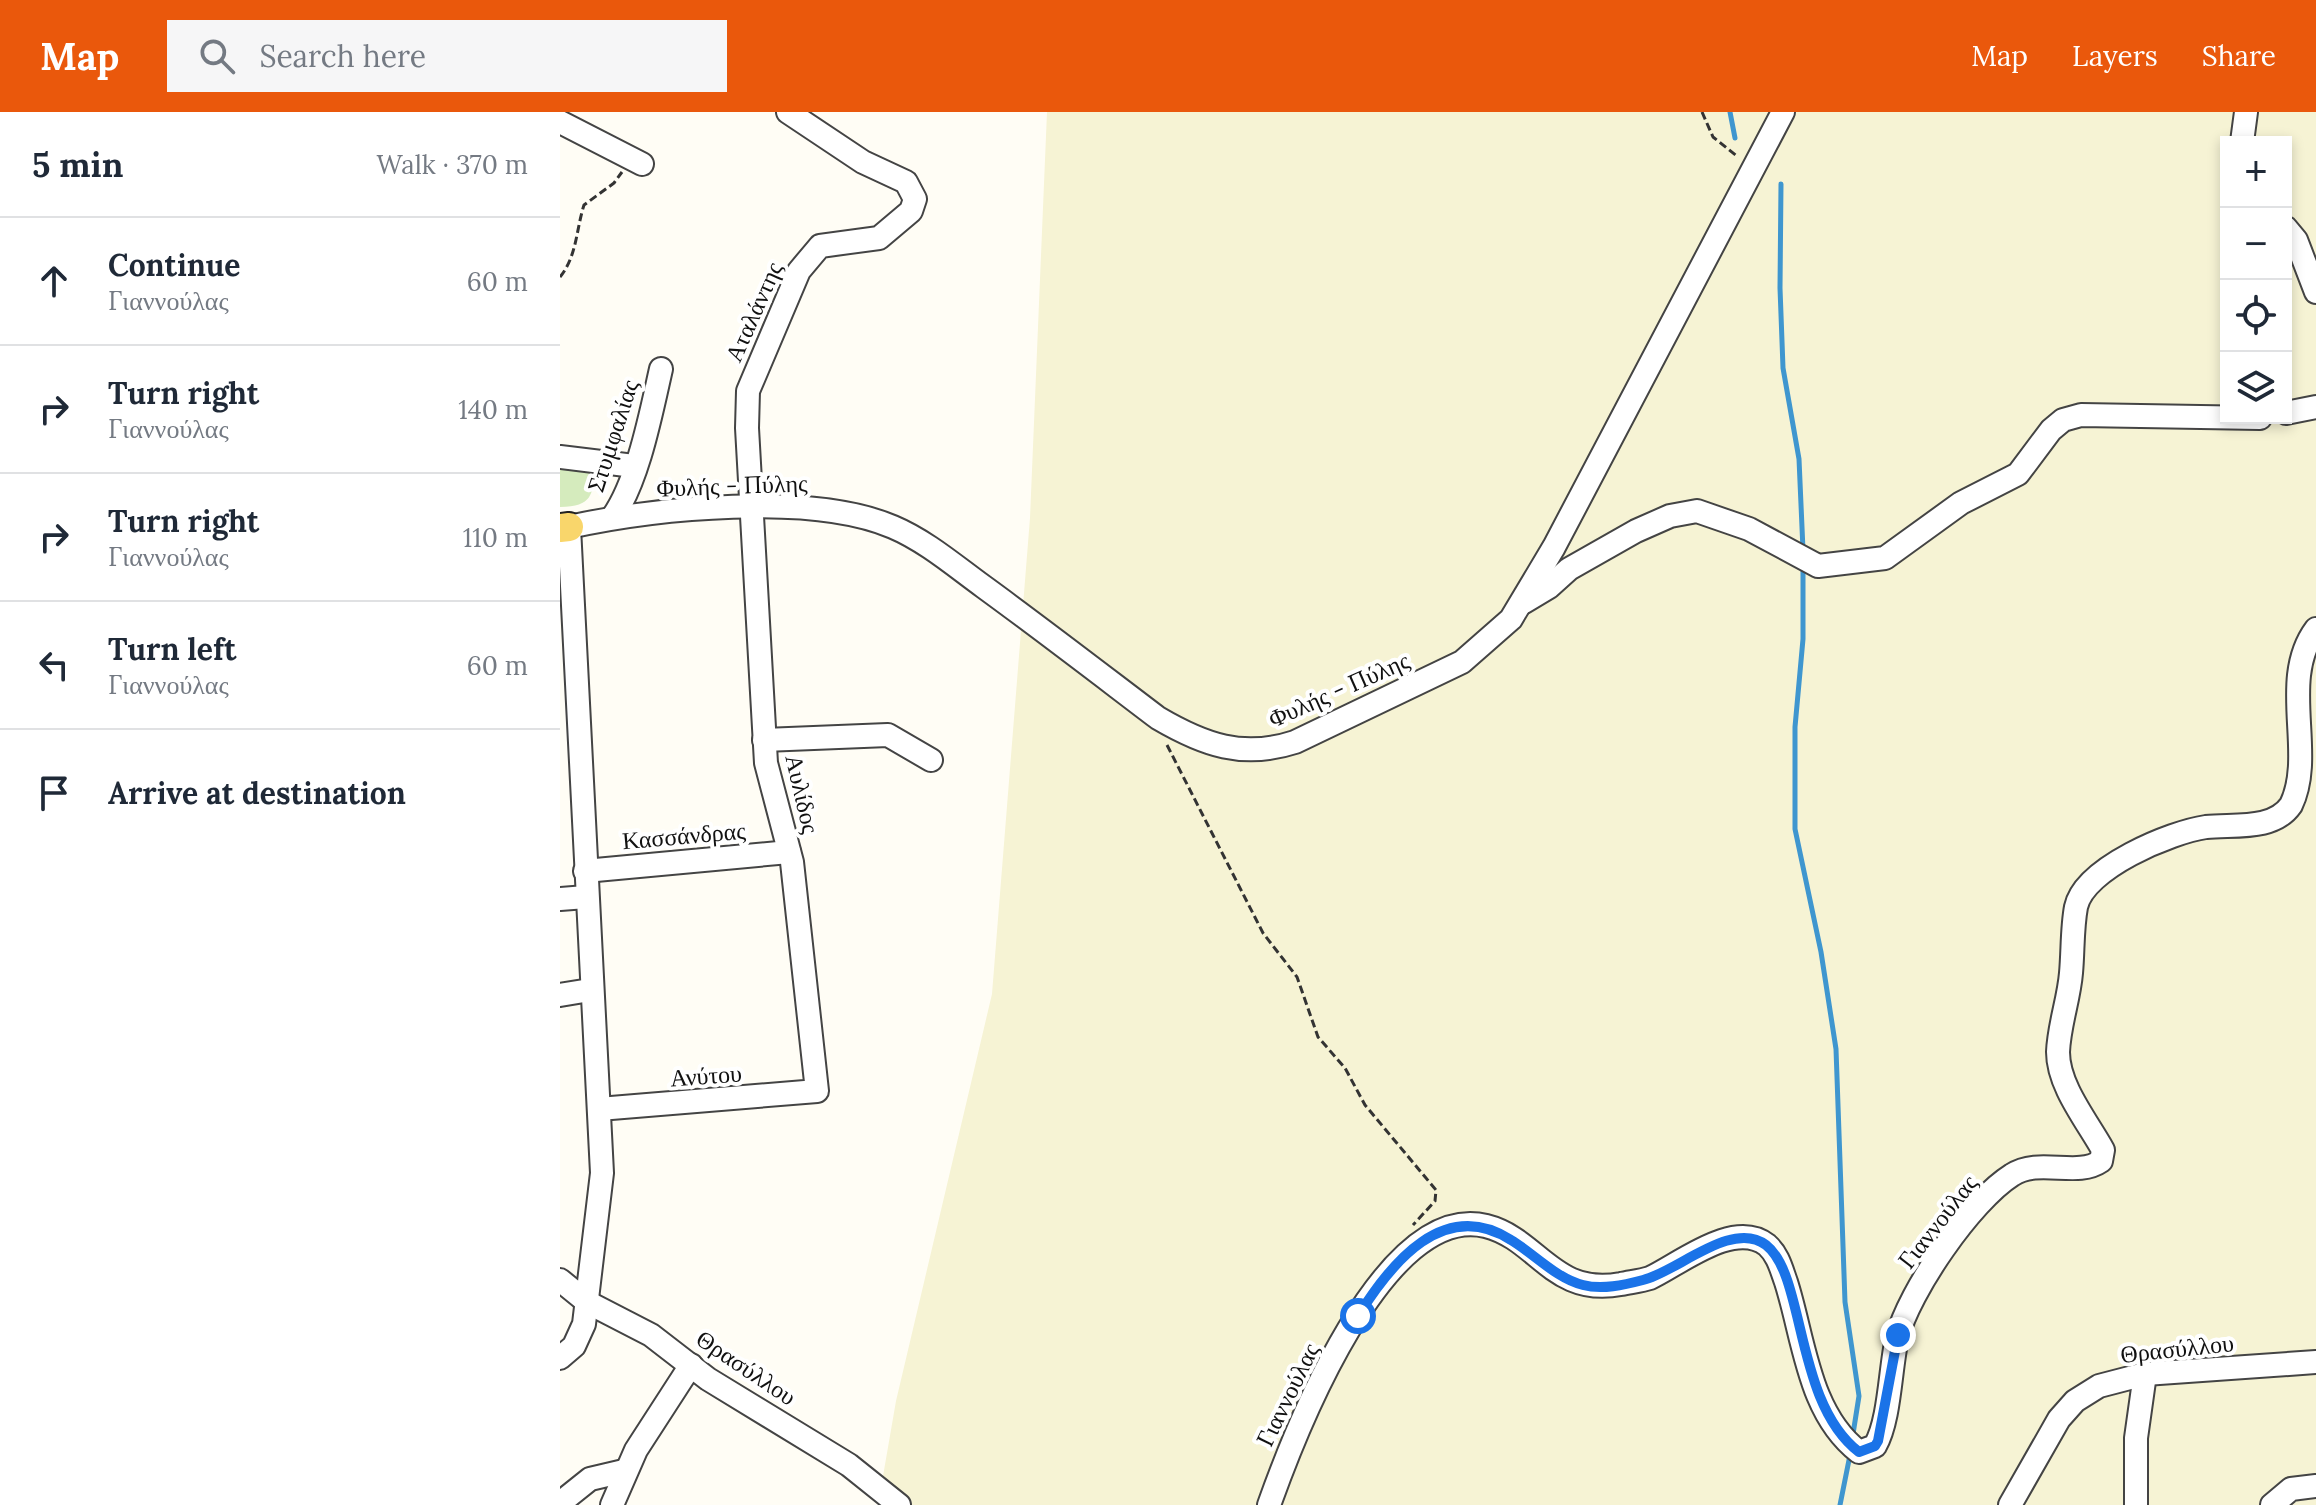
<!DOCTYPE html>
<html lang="en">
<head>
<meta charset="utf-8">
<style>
  :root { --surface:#fff; --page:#f6f6f7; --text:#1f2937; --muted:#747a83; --line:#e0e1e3; --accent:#ea580c }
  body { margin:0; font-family:Lora,serif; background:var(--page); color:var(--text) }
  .controls { position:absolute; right:24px; top:24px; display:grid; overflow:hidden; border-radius:0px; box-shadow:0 4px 12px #0003 }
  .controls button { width:72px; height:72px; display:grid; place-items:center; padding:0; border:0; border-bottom:2px solid var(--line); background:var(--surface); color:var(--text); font:40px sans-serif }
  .stop { position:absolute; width:24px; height:24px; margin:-18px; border:6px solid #1a73e8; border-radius:50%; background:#fff }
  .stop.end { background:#1a73e8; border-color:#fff; box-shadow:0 2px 8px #0008 }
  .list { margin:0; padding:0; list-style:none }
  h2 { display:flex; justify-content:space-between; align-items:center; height:104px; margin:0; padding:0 32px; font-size:34px }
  h2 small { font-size:26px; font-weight:400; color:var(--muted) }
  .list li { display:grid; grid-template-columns:52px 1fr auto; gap:24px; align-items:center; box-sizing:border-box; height:128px; padding:0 32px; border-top:2px solid var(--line) }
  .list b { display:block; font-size:30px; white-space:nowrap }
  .list p { margin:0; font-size:26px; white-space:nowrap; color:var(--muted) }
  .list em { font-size:26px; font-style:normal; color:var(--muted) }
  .icon { flex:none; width:44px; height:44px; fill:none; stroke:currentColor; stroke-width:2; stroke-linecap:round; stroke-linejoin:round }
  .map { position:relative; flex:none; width:1756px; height:1393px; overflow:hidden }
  header { display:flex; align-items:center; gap:48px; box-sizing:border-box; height:112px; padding:0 40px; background:var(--accent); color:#fff }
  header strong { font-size:38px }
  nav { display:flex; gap:44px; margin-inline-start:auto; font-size:28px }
  .search { width:560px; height:72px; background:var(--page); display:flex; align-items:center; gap:20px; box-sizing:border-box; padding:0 28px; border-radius:0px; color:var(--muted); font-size:30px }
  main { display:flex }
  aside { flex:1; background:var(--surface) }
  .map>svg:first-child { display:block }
</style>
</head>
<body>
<header>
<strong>Map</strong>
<div class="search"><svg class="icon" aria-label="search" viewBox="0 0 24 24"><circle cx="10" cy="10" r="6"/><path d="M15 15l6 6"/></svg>Search here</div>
<nav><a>Map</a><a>Layers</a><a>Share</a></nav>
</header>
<main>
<aside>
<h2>5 min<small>Walk · 370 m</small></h2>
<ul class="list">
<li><svg class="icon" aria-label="ahead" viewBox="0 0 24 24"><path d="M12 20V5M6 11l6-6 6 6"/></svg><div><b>Continue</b><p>Γιαννούλας</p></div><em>60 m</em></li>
<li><svg class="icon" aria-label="right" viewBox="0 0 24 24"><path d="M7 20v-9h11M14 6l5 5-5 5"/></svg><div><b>Turn right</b><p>Γιαννούλας</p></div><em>140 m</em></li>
<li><svg class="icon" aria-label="right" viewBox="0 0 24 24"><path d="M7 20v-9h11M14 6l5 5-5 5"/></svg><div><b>Turn right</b><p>Γιαννούλας</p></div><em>110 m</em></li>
<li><svg class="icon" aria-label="left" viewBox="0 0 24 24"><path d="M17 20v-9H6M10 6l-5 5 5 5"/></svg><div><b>Turn left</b><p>Γιαννούλας</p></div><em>60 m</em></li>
<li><svg class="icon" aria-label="arrive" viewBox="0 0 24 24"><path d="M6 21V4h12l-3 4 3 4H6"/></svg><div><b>Arrive at destination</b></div></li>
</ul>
</aside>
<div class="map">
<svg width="1756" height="1393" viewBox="0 0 1756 1393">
  <rect width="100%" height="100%" fill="#fffdf5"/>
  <path fill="#f6f3d4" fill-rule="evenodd" d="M487,0H1756V1393H318L336,1289L432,882L470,406ZM1666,30H1726V306H1666Z"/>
  <path fill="#d5ebbd" d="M0,351L36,354C32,384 33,394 0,395Z"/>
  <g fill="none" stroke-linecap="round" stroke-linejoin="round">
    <g stroke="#3f96cf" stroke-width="5">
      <path d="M1170,0L1175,26"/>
      <path d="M1221,72L1220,176L1223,256L1239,347L1243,438"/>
      <path d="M1243,454V527L1235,615V717L1261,840L1276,937L1285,1190L1299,1284L1293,1322"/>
      <path d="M1280,1393L1290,1343"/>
    </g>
    <defs>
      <g id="minor">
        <path d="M0,10L82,52"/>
        <path d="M1682,30L1686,0"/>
        <path d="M1726,116L1736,128L1756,180"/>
        <path d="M1726,301L1756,295"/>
        <path d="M0,345L74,354"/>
        <path d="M52,406C78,370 91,301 101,257"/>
        <path d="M964,490L989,475L1009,457L1076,419L1110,404L1137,399L1189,417L1258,454L1325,446L1401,391L1458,362L1491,318L1503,308L1521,303L1700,306"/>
        <path d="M204,628L328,623L371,648"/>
        <path d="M25,759L229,740"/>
        <path d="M0,787L26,785"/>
        <path d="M0,883L30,878"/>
        <path d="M39,997L257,979L232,750L206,651L187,316L188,279L239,159L260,134L319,126L351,99L355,87L346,70L303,50L228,0"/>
        <path d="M0,1168L27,1190L91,1223L148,1267L289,1353L339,1393"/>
        <path d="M0,1246L14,1234L24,1212L42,1061L9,415C96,396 251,380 333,415C366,429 395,454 424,475C483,518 540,562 598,606C644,633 683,647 735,630L902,550L951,507L994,435L1223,0"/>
        <path d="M0,1391L30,1367L64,1359"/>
        <path d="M52,1393L76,1338L131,1253"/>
        <path d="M709,1393C735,1320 824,1089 926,1114C978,1127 993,1185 1061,1172C1070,1170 1081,1169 1090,1166C1120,1152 1174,1107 1207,1133C1218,1143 1221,1156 1226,1170C1244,1226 1248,1301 1299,1340L1315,1334C1330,1308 1330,1257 1337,1226C1349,1179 1411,1089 1452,1063C1479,1045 1517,1066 1541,1049L1543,1038C1527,1009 1498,974 1498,940C1499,913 1509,887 1511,861C1513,840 1512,816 1516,795C1524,756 1611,720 1646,715C1674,712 1713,719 1731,693C1756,641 1718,568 1756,517"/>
        <path d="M1450,1393L1499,1307L1515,1289L1539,1274L1585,1262L1756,1250"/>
        <path d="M1576,1393V1326L1585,1262"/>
        <path d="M1712,1393L1731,1377L1756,1374"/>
      </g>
      <path id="major" d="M0,416L9,415"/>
    </defs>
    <use href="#minor" stroke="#444" stroke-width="26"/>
    <use href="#major" stroke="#222" stroke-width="32"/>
    <g stroke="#333" stroke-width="3" stroke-dasharray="8 4" stroke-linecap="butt">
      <path d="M1142,0L1153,25L1178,45"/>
      <path d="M0,165C17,144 16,118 24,93L54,71L62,60"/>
      <path d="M607,633L703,821L737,865L758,925L785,956L805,993L876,1078L875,1089L853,1113"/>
    </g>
    <use href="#minor" stroke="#fff" stroke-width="22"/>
    <use href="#major" stroke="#f9d66b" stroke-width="28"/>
  </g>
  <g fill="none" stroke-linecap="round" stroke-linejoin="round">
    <path stroke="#1a73e8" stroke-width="10" d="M798,1204C831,1151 884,1085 951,1128C973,1141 997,1167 1023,1173C1042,1178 1064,1173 1083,1168C1117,1160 1172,1107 1206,1133C1246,1164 1234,1290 1299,1340L1315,1334L1318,1329L1338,1223"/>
  </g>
  <g text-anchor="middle" stroke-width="8" stroke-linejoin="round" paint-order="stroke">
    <g font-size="24" fill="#111" stroke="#fff">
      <text transform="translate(194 200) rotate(-66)" y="8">Αταλάντης</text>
      <text transform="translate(53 324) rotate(-72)" y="8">Στυμφαλίας</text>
      <text transform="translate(172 374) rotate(-2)" y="8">Φυλής - Πύλης</text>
      <text transform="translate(779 578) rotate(-24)" y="8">Φυλής - Πύλης</text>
      <text transform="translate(242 682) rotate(77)" y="8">Αυλίδος</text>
      <text transform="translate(124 724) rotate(-5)" y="8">Κασσάνδρας</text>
      <text transform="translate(146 964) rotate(-4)" y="8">Ανύτου</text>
      <text transform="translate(1378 1110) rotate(-52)" y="8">Γιαννούλας</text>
      <text transform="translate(1617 1237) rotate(-6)" y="8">Θρασύλλου</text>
      <text transform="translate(186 1256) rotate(34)" y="8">Θρασύλλου</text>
      <text transform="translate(728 1283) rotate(-64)" y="8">Γιαννούλας</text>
    </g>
  </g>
</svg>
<div class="controls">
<button>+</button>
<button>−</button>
<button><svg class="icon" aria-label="locate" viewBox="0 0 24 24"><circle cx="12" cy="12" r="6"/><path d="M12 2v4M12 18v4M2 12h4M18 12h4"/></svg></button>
<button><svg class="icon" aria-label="layers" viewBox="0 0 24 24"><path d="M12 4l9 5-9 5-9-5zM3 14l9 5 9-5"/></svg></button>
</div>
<div class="stop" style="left:798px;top:1204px"></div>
<div class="stop end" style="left:1338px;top:1223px"></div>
</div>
</main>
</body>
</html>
